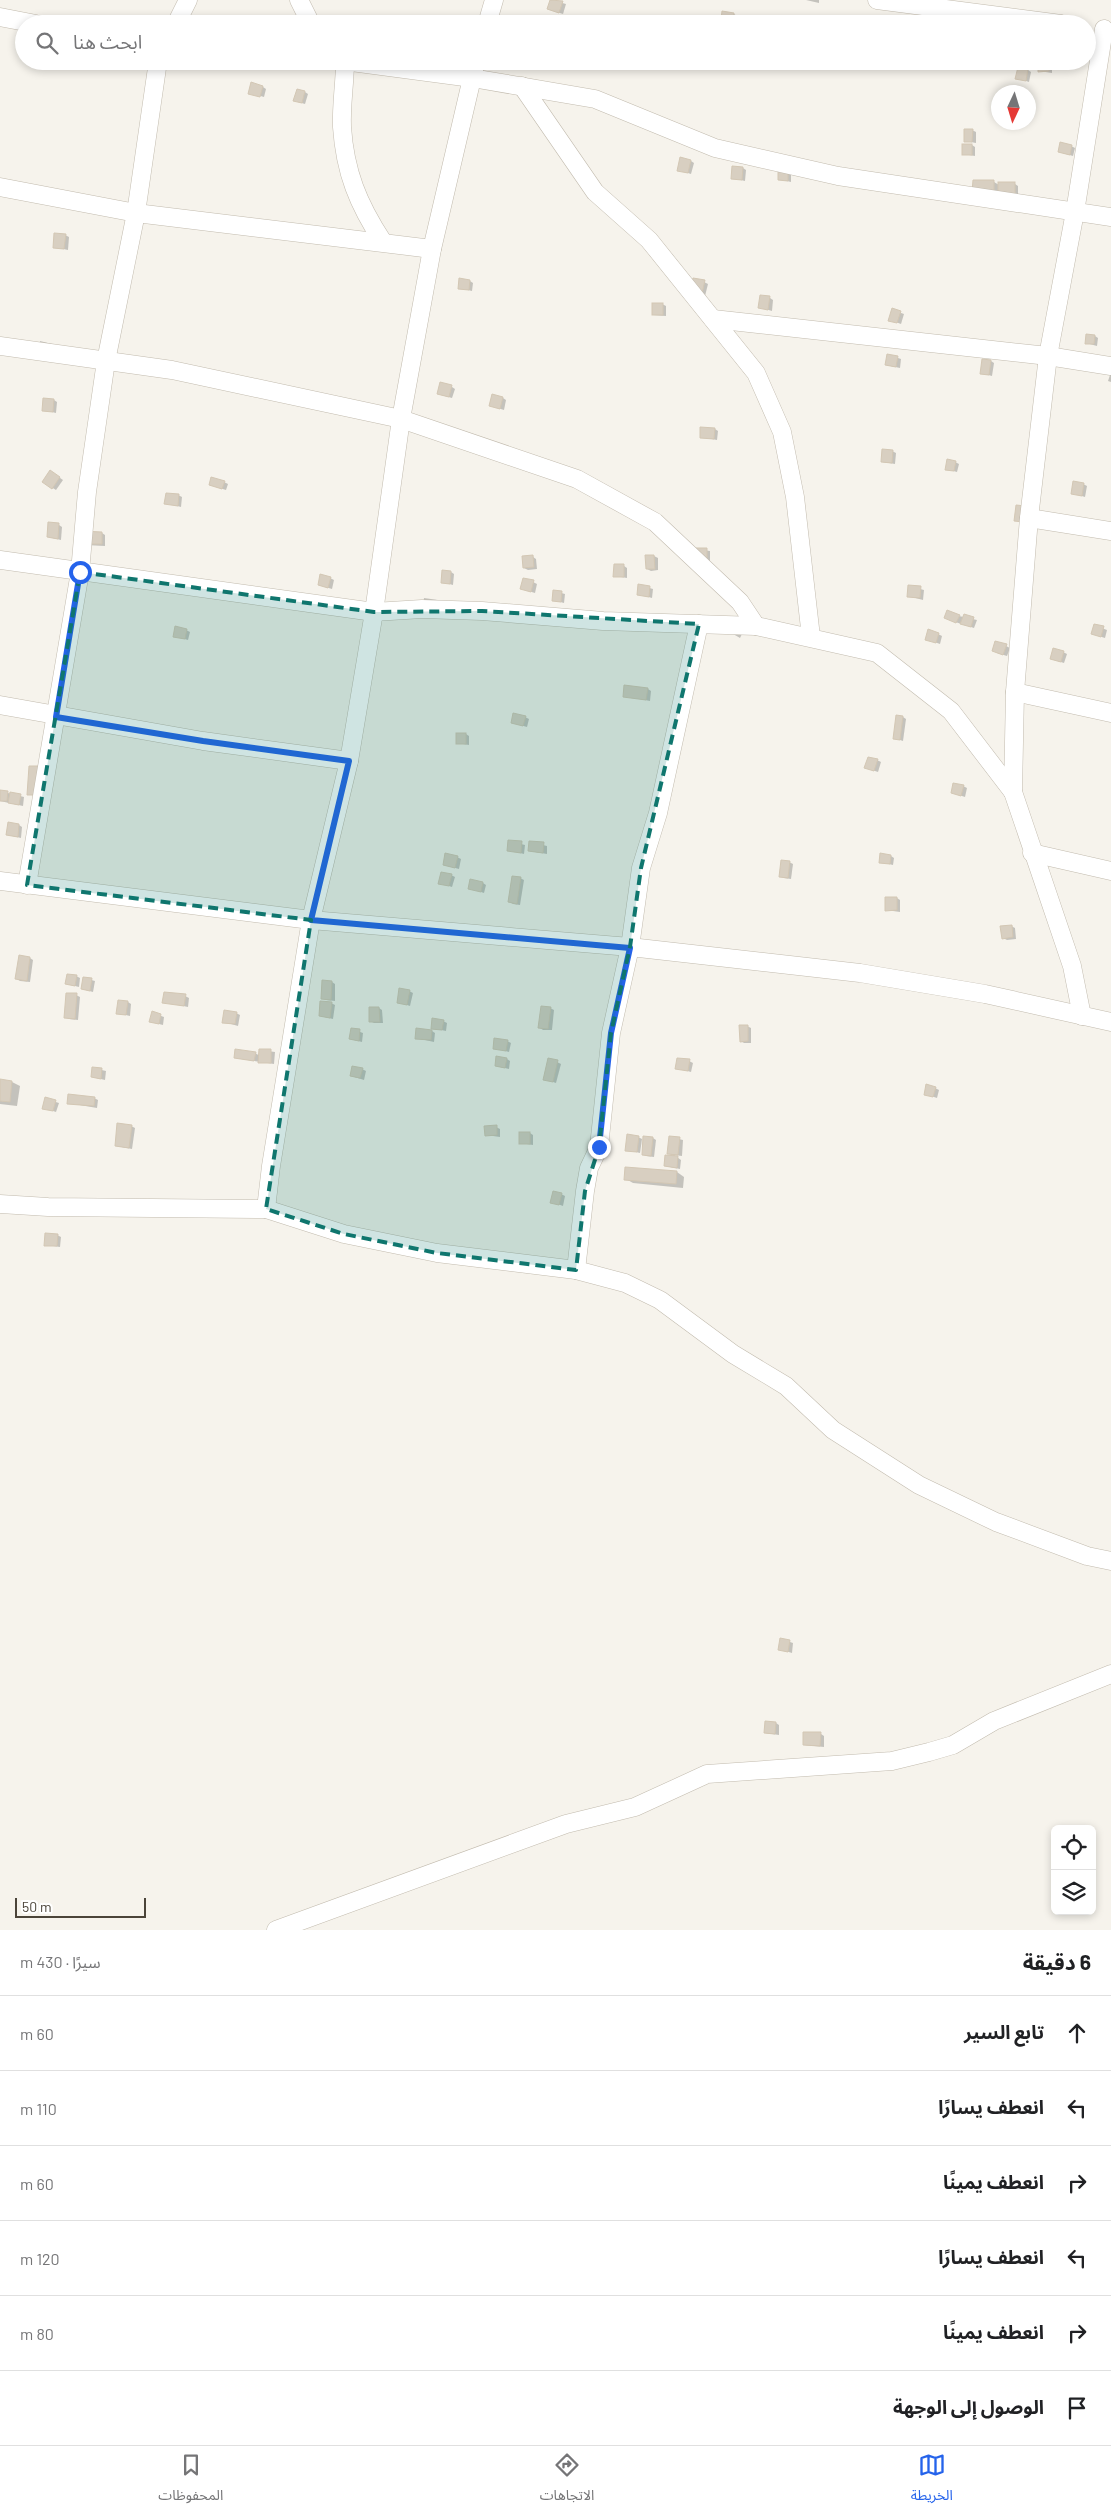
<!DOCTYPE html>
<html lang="ar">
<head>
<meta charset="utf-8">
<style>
  :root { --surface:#fff; --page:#f6f6f6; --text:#202124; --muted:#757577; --line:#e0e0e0; --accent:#2563eb }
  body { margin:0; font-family:Barlow,"Noto Sans Arabic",sans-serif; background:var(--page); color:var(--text); direction:rtl }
  .controls { position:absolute; right:15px; bottom:15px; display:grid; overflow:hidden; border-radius:8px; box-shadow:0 2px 8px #0003 }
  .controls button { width:45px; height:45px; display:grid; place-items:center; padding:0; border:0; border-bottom:1px solid var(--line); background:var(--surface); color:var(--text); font:25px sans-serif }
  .compass { position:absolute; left:991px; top:85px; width:45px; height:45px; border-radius:50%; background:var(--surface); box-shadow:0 2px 8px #0003; rotate:184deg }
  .scale { position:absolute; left:15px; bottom:12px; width:131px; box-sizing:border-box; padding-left:5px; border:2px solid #4b4439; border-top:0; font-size:14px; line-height:18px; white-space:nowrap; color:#4b4439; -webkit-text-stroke:4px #fff; paint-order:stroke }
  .stop { position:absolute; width:15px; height:15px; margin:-11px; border:4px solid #2563eb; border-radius:50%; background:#fff }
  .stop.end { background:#2563eb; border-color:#fff; box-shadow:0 1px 5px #0008 }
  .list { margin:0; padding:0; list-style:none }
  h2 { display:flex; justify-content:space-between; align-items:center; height:65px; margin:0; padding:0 20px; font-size:21px }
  h2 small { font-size:16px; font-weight:400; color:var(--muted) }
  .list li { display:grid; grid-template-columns:32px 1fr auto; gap:15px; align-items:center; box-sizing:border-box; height:75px; padding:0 20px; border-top:1px solid var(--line) }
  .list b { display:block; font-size:19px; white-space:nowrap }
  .list em { font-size:16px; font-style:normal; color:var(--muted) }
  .icon { flex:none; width:28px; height:28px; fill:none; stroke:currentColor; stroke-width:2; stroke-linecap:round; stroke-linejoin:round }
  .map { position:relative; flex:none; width:1111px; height:1930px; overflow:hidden; direction:ltr }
  .search { position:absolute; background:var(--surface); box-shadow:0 2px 8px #0003; left:15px; right:15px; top:15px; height:55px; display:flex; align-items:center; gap:12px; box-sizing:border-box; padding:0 18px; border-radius:28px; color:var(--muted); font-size:19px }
  .sheet { height:515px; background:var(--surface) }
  nav { display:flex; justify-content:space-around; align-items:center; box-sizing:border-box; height:70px; border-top:1px solid var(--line); background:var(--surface); font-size:14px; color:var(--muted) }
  nav a { display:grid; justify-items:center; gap:2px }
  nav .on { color:var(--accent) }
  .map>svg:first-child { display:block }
</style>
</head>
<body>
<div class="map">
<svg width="1111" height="1930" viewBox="0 0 1111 1930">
  <rect width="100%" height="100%" fill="#f6f3ec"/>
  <g fill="#0003">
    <path d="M551,0L566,4L563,14L548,9Z"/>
    <path d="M806,0H819V3Z"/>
    <path d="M734,14L737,16L736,23L722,19Z"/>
    <path d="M243,61H258L257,69L246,68L242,66Z"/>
    <path d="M1048,62L1052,64V73L1039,71Z"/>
    <path d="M1028,70L1031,72L1029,82L1017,78Z"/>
    <path d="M263,87L266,89L264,97L251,93Z"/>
    <path d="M305,92L308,94L305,104L298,102Z"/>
    <path d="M972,130L976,132V143L965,141Z"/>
    <path d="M972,145L975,147V156L963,154Z"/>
    <path d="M1071,146L1075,148L1073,156L1059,152Z"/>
    <path d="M691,161L694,163L691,174L678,170Z"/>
    <path d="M743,168L746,170L745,181L732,178Z"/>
    <path d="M788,170L791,172V182L779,179Z"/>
    <path d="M994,182L999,185L1015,184L1018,186V197L977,194Z"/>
    <path d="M65,235L69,237L68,250L54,247Z"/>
    <path d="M470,281L473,283L472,291L459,288Z"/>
    <path d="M704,282L708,284L705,296L695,293Z"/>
    <path d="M770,298L773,300L772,311L759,307Z"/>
    <path d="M662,304L666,306V316L653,315Z"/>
    <path d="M893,310L904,314L901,324L890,320Z"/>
    <path d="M1095,336L1098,338L1097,346L1086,343Z"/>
    <path d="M40,341L52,344L51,352L39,349Z"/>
    <path d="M898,358L901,359L900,368L886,365Z"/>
    <path d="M991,361L994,363L992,376L981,373Z"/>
    <path d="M1111,372V382L1108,381Z"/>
    <path d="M452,387L455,389L452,398L441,395Z"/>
    <path d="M503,398L506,400L504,410L491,406Z"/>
    <path d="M54,400L57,402L56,413L44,410Z"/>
    <path d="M715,429L718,431L717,440L701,437Z"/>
    <path d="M892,451L896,453L895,464L883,462Z"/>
    <path d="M955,462L959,464L957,472L946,469Z"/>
    <path d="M50,471L63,480L56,490L43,482Z"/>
    <path d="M224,482L228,484L226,490L210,485Z"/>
    <path d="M1083,484L1087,486L1085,497L1072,493Z"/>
    <path d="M178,495L182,497L181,507L166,503Z"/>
    <path d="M59,525L62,527L61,540L48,537Z"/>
    <path d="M102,533L105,535V546L85,545Z"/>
    <path d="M696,549L710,551V563Z"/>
    <path d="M654,556L658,558V570L651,571L647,569Z"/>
    <path d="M533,557L536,559L537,569L528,570L524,568Z"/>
    <path d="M624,566L627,568V578L615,576Z"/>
    <path d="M451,572L454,574L453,585L442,582Z"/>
    <path d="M330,578L334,580L332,589L319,585Z"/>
    <path d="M533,582L537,584L535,593L525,590Z"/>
    <path d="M639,585L653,589L652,598L638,594Z"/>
    <path d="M909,586L924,590L923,600L908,596Z"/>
    <path d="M554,591L565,594L564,603L553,600Z"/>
    <path d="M424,598L438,600L442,602L423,607Z"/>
    <path d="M959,616L977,620L974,628L949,620Z"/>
    <path d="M1094,625L1107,630L1105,638L1092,634Z"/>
    <path d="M745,628L740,638L728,631Z"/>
    <path d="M186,630L190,632L188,640L174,636Z"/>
    <path d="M938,634L942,636L940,644L926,639Z"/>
    <path d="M1006,646L1010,648L1007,656L997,653Z"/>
    <path d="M1063,652L1067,654L1064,663L1051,659Z"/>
    <path d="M648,689L651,691L650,701L624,696Z"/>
    <path d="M525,717L529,719L527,727L513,723Z"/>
    <path d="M903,717L906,719L903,741L894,738Z"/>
    <path d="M466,734L469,736V745L457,743Z"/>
    <path d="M877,760L881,762L878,772L869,769Z"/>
    <path d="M963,786L967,788L965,797L953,793Z"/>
    <path d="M0,791L24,797L23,806L0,801Z"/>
    <path d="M19,825L22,827L21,838L8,835Z"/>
    <path d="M509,841L525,845L524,854L508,850Z"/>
    <path d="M530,842L547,846V854L529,851Z"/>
    <path d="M891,856L894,858L893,865L880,862Z"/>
    <path d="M457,857L461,859L459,869L444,865Z"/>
    <path d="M789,862L793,864L791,879L784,878L781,876Z"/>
    <path d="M451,875L455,877L452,887L439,883Z"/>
    <path d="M520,878L524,880L520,905L513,904L510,902Z"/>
    <path d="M483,883L486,885L484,893L469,888Z"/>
    <path d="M897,898L900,900V912L886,910Z"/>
    <path d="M1011,926L1015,928L1016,939L1007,940L1003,938Z"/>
    <path d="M30,958L33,960L30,982L20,981L17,979Z"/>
    <path d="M76,976L80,978L79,987L67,984Z"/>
    <path d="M84,978L95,981L93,992L82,989Z"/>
    <path d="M332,982L335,984V1001L326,1000L322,998Z"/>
    <path d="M409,991L413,993L410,1006L398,1002Z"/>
    <path d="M76,995L80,997L78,1020L69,1019L65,1017Z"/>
    <path d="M185,996L189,998L188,1007L164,1002Z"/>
    <path d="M128,1002L131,1004L130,1016L117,1013Z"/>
    <path d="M331,1003L335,1005L333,1019L320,1016Z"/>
    <path d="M379,1008L382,1010L383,1023H374L370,1021Z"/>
    <path d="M550,1008L554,1010L552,1030H543L540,1028Z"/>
    <path d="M153,1013L164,1017L163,1025L151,1022Z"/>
    <path d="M236,1013L240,1015L238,1026L224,1022Z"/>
    <path d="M443,1021L447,1023L446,1031L432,1028Z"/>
    <path d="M747,1026L751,1028V1043H744L741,1041Z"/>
    <path d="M352,1029L363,1033L362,1042L350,1039Z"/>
    <path d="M432,1031L435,1033L434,1042L416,1038Z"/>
    <path d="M507,1041L511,1043L509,1052L494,1048Z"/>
    <path d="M260,1050L275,1052L274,1064L235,1058L255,1053L260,1056Z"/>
    <path d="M507,1059L510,1061L509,1069L496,1066Z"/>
    <path d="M689,1061L693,1063L691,1072L677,1068Z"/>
    <path d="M557,1062L561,1064L556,1083L544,1079Z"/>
    <path d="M93,1068L106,1071L105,1080L92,1077Z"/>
    <path d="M362,1069L366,1071L364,1080L351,1076Z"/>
    <path d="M0,1081L12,1082L20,1086L17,1106L0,1104Z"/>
    <path d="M935,1088L939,1090L937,1098L925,1094Z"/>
    <path d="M94,1098L98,1100L97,1108L68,1103Z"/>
    <path d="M46,1099L59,1103L56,1112L44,1108Z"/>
    <path d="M131,1126L135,1128L132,1149L116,1146Z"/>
    <path d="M496,1127L500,1129V1137L486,1135Z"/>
    <path d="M530,1133L533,1135V1145L520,1143Z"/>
    <path d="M638,1137L642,1139L640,1153L627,1150Z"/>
    <path d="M670,1137L683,1140L682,1156L674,1155L681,1160L680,1169L665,1166L676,1157L668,1153Z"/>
    <path d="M653,1138L656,1140L654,1157L646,1156L643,1154Z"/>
    <path d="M677,1172L684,1177L683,1188L633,1183L626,1179Z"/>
    <path d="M561,1194L565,1196L563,1206L552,1202Z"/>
    <path d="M57,1235L61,1237L60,1247L46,1245Z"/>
    <path d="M781,1639L793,1643L792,1653L779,1649Z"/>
    <path d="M776,1723L779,1725V1735L765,1733Z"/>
    <path d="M821,1734L824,1736V1747L804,1745Z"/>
  </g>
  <g fill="#d8cfc1" stroke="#d3c7b4">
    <path d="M550,0L563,1L559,13L547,9Z"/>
    <path d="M722,11L734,13L733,22L721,20Z"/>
    <path d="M898,16L912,18L911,24H897Z"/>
    <path d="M242,61H255L254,68L241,66Z"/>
    <path d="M1038,61H1049V71L1038,72Z"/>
    <path d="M1018,67L1028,69L1026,81L1015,79Z"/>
    <path d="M251,82L263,86L260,97L248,94Z"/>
    <path d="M297,89L305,91L302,103L293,101Z"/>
    <path d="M964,129H973L972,142H964Z"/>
    <path d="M1060,142L1072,145L1070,155L1058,152Z"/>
    <rect x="962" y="144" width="10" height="11"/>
    <path d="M680,157L691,160L688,173L677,171Z"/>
    <path d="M732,166L743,167L742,180L731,179Z"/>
    <path d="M778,168L788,169V181L778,180Z"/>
    <path d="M973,180H994V193L972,192Z"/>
    <rect x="998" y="182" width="17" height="13"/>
    <path d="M54,233L66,234L64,249L53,248Z"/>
    <path d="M459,278L470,280L469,290L458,289Z"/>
    <path d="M693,278L705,280L702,294L690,292Z"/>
    <path d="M760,295L770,296L768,310L758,308Z"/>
    <rect x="652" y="303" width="11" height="12"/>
    <path d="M892,308L901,311L897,323L888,321Z"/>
    <path d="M1086,334L1095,335L1094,344H1085Z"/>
    <path d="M887,354L898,356L896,367L885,365Z"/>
    <path d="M982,359L991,360L989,375L980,374Z"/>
    <path d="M440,382L452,385L449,397L437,394Z"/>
    <path d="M492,394L503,397L500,409L489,406Z"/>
    <path d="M43,398L54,399L53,412L42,411Z"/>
    <path d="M700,427L715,428L714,439L700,438Z"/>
    <path d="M882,449L893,450L892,463L881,462Z"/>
    <path d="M947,459L956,461L954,471L945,470Z"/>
    <path d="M50,470L60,477L52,489L42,482Z"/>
    <path d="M211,477L225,481L222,489L209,485Z"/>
    <path d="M1073,481L1084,483L1082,496L1071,494Z"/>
    <path d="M166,493L179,494L178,506L164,504Z"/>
    <path d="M1016,505L1026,506L1024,522L1014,521Z"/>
    <path d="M48,522L59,523L58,539L47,537Z"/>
    <path d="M81,531L102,532V544H81Z"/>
    <path d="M695,548H707V562Z"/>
    <path d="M533,555L534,567L523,568L522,556Z"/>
    <path d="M645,555H654L655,569H646Z"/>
    <path d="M614,564H624V577H613Z"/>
    <path d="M442,570L451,571L450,584L441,583Z"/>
    <path d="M320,574L331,577L328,588L318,585Z"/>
    <path d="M523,578L534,580L531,592L520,589Z"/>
    <path d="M638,584L650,586L649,597L637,595Z"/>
    <path d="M908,585L921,586L920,598L907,597Z"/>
    <path d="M553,590L562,591L561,602L552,601Z"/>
    <path d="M947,610L960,615L956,623L944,618Z"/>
    <path d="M964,614L974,617L971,627L960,624Z"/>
    <path d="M1094,624L1104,626L1101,637L1091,634Z"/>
    <path d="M175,626L187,629L185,639L173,637Z"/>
    <path d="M928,629L939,633L936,643L925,640Z"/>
    <path d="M995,641L1007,644L1003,655L992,651Z"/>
    <path d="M1053,648L1064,651L1061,662L1050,659Z"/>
    <path d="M624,685L648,688L646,700L623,697Z"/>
    <path d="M513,713L526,716L523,726L511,723Z"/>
    <path d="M896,715L903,716L900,740L893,739Z"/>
    <rect x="456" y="733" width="10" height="11"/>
    <path d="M868,757L878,759L874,771L864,768Z"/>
    <path d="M29,766H39L37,795H27Z"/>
    <path d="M953,783L964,785L961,796L951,793Z"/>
    <path d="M0,790L8,791L7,801H0Z"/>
    <path d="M10,792L21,794L19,805L8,803Z"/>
    <path d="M8,822L19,824L18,837L6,835Z"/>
    <path d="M508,840L522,841L521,853L507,851Z"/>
    <path d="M529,841L544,842L543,853L528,851Z"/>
    <path d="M445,853L458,856L455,868L443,865Z"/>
    <path d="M880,853L891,855L890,864L879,863Z"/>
    <path d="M781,860L790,861L788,878L779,877Z"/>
    <path d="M441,872L452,874L449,886L438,884Z"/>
    <path d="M512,876L521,877L517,904L508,902Z"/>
    <path d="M470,879L483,882L481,892L468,889Z"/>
    <path d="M885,897H897V910L885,911Z"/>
    <path d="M1012,925L1013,937L1002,939L1000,926Z"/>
    <path d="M19,955L30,957L27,981L15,979Z"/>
    <path d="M67,974L77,975L75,986L65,984Z"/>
    <path d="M83,977L92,978L90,991L81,989Z"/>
    <path d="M322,980L332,981L331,1000L321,999Z"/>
    <path d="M399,988L410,990L407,1005L397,1003Z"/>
    <path d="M164,992L186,994L184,1006L162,1003Z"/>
    <path d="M66,993H77L75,1019L64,1018Z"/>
    <path d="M118,1000L128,1001L126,1015L116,1014Z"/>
    <path d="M320,1001L332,1002L330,1018L319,1016Z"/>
    <path d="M541,1006L551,1007L548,1029L538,1028Z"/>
    <path d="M369,1007H379L380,1022H369Z"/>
    <path d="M224,1010L237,1012L235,1024L222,1023Z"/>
    <path d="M152,1011L161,1014L159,1024L149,1022Z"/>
    <path d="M432,1018L444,1020L442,1030L431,1029Z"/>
    <path d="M739,1025H748V1041L740,1042Z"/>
    <path d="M351,1028L360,1029L359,1041L349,1039Z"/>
    <path d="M416,1028L432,1030L431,1040L415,1039Z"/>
    <path d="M494,1038L508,1040L506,1051L493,1049Z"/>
    <path d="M235,1049L256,1052L254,1061L234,1058Z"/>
    <path d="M259,1049H271V1063H258Z"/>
    <path d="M496,1056L507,1058L505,1068L495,1066Z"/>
    <path d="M548,1058L558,1060L553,1082L543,1080Z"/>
    <path d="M677,1058L690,1059L688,1071L675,1069Z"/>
    <path d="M352,1066L363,1068L360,1078L350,1076Z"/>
    <path d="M92,1067L102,1068L101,1079L91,1077Z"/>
    <path d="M0,1079L12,1081L10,1102L0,1101Z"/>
    <path d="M926,1084L936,1087L933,1097L924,1095Z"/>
    <path d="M68,1094L95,1097L94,1106L67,1104Z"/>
    <path d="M45,1097L56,1100L53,1111L42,1109Z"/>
    <path d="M117,1123L132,1125L129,1148L115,1146Z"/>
    <path d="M497,1125V1135L485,1136L484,1126Z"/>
    <rect x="519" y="1132" width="11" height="12"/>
    <path d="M627,1134L639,1136L637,1152L625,1151Z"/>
    <path d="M643,1136L653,1137L651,1156L642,1155Z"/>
    <path d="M669,1136L680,1137L678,1155L667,1154Z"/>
    <path d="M665,1155L678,1156L677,1168L664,1166Z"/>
    <path d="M625,1167L677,1171L676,1184L624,1180Z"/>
    <path d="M553,1191L562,1193L559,1205L550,1203Z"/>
    <path d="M45,1233L58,1234L57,1246H44Z"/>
    <path d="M780,1638L790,1640L788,1652L778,1650Z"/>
    <path d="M765,1721L776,1722L775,1734L764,1733Z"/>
    <path d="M803,1732H821L820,1746L803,1745Z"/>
  </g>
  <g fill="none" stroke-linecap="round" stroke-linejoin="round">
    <defs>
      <g id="street">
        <path d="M299,0L311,24"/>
        <path d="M877,0L1061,24"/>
        <path d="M0,17L36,24"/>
        <path d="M176,24L188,0"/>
        <path d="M487,24L494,0"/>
        <path d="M344,61L472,78L595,99L715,148L838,176L1111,217"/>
        <path d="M345,61C345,83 341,105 342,127C345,172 358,204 383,242"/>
        <path d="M522,86L595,192L649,240L756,373L782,432L795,497L811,637"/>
        <path d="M0,187L136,213L432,249"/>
        <path d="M713,319L1048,356L1111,366"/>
        <path d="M0,346L172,370L401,419L577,479L655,522L740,602L756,626"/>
        <path d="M1029,518L1111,531"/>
        <path d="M0,560L374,612L422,609L482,611L603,621L756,626L877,653L951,711L1013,792"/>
        <path d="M1015,692L1111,713"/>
        <path d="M0,705L203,741L349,761"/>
        <path d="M1032,853L1111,871"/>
        <path d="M0,881L311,920L630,947L860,973L985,994L1111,1022"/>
        <path d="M27,885L80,572L87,492L106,361L136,213L158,61"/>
        <path d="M1082,1016L1072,966L1013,792L1015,692L1029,518L1048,356L1075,212L1104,29"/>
        <path d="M0,1204L48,1207L266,1209L271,1166L311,920L349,761L374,612L401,419L432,249L476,61"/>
        <path d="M266,1209L344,1234L437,1253L576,1270L625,1283L660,1300L733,1354L786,1386L833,1430L919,1485L996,1522L1087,1556L1111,1561"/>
        <path d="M576,1270L585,1191L589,1168L599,1147L611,1033L630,947L641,868L658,813L699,624"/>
        <path d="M276,1930L566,1824L635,1807L707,1774L892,1761L929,1752L953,1745L994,1721L1111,1674"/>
      </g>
    </defs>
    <use href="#street" stroke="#c2bbae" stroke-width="19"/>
    <use href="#street" stroke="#fff" stroke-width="18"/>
  </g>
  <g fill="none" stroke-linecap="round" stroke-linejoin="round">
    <path stroke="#2563eb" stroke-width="6" d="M80,572L56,717L203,741L349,761L311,920L630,948L611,1033L599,1147"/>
  </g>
  <path fill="#0f766e" fill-opacity="0.2" stroke="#0f766e" stroke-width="4" stroke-dasharray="10 6" stroke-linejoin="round" d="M80,572L374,612L482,611L699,624L641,868L630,947L611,1033L599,1147L585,1191L576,1270L437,1253L344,1234L266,1209L311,920L27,885Z"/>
</svg>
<div class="controls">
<button><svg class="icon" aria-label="locate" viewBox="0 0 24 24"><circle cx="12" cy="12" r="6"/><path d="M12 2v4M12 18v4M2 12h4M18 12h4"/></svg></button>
<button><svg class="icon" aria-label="layers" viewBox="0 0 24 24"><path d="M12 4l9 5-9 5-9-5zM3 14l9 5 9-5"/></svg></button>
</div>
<svg class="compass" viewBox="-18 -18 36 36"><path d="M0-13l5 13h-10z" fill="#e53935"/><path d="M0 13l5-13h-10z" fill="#757577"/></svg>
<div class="scale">50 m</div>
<div class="stop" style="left:80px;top:572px"></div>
<div class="stop end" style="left:599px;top:1147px"></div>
<div class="search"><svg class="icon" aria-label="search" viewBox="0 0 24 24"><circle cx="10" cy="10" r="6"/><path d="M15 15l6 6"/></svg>ابحث هنا</div>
</div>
<section class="sheet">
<h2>6 دقيقة<small>سيرًا · 430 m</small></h2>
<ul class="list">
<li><svg class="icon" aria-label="ahead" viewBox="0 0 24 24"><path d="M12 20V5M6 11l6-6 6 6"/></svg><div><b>تابع السير</b></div><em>60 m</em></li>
<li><svg class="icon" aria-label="left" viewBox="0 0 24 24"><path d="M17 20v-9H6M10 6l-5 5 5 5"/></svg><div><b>انعطف يسارًا</b></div><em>110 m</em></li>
<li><svg class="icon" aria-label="right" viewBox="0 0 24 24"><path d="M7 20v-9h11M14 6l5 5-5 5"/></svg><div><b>انعطف يمينًا</b></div><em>60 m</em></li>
<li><svg class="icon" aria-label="left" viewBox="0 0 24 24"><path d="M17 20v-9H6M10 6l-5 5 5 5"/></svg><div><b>انعطف يسارًا</b></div><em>120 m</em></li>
<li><svg class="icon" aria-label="right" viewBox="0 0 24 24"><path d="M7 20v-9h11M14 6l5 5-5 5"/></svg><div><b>انعطف يمينًا</b></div><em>80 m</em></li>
<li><svg class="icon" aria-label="arrive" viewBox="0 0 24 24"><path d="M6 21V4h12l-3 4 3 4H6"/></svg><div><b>الوصول إلى الوجهة</b></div></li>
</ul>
</section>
<nav>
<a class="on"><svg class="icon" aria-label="map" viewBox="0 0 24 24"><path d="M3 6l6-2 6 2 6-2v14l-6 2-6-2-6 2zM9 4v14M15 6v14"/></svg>الخريطة</a>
<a><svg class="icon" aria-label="directions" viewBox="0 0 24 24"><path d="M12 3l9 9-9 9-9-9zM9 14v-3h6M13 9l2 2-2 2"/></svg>الاتجاهات</a>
<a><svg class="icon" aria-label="saved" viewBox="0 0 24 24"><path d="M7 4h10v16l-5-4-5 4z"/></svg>المحفوظات</a>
</nav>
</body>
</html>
